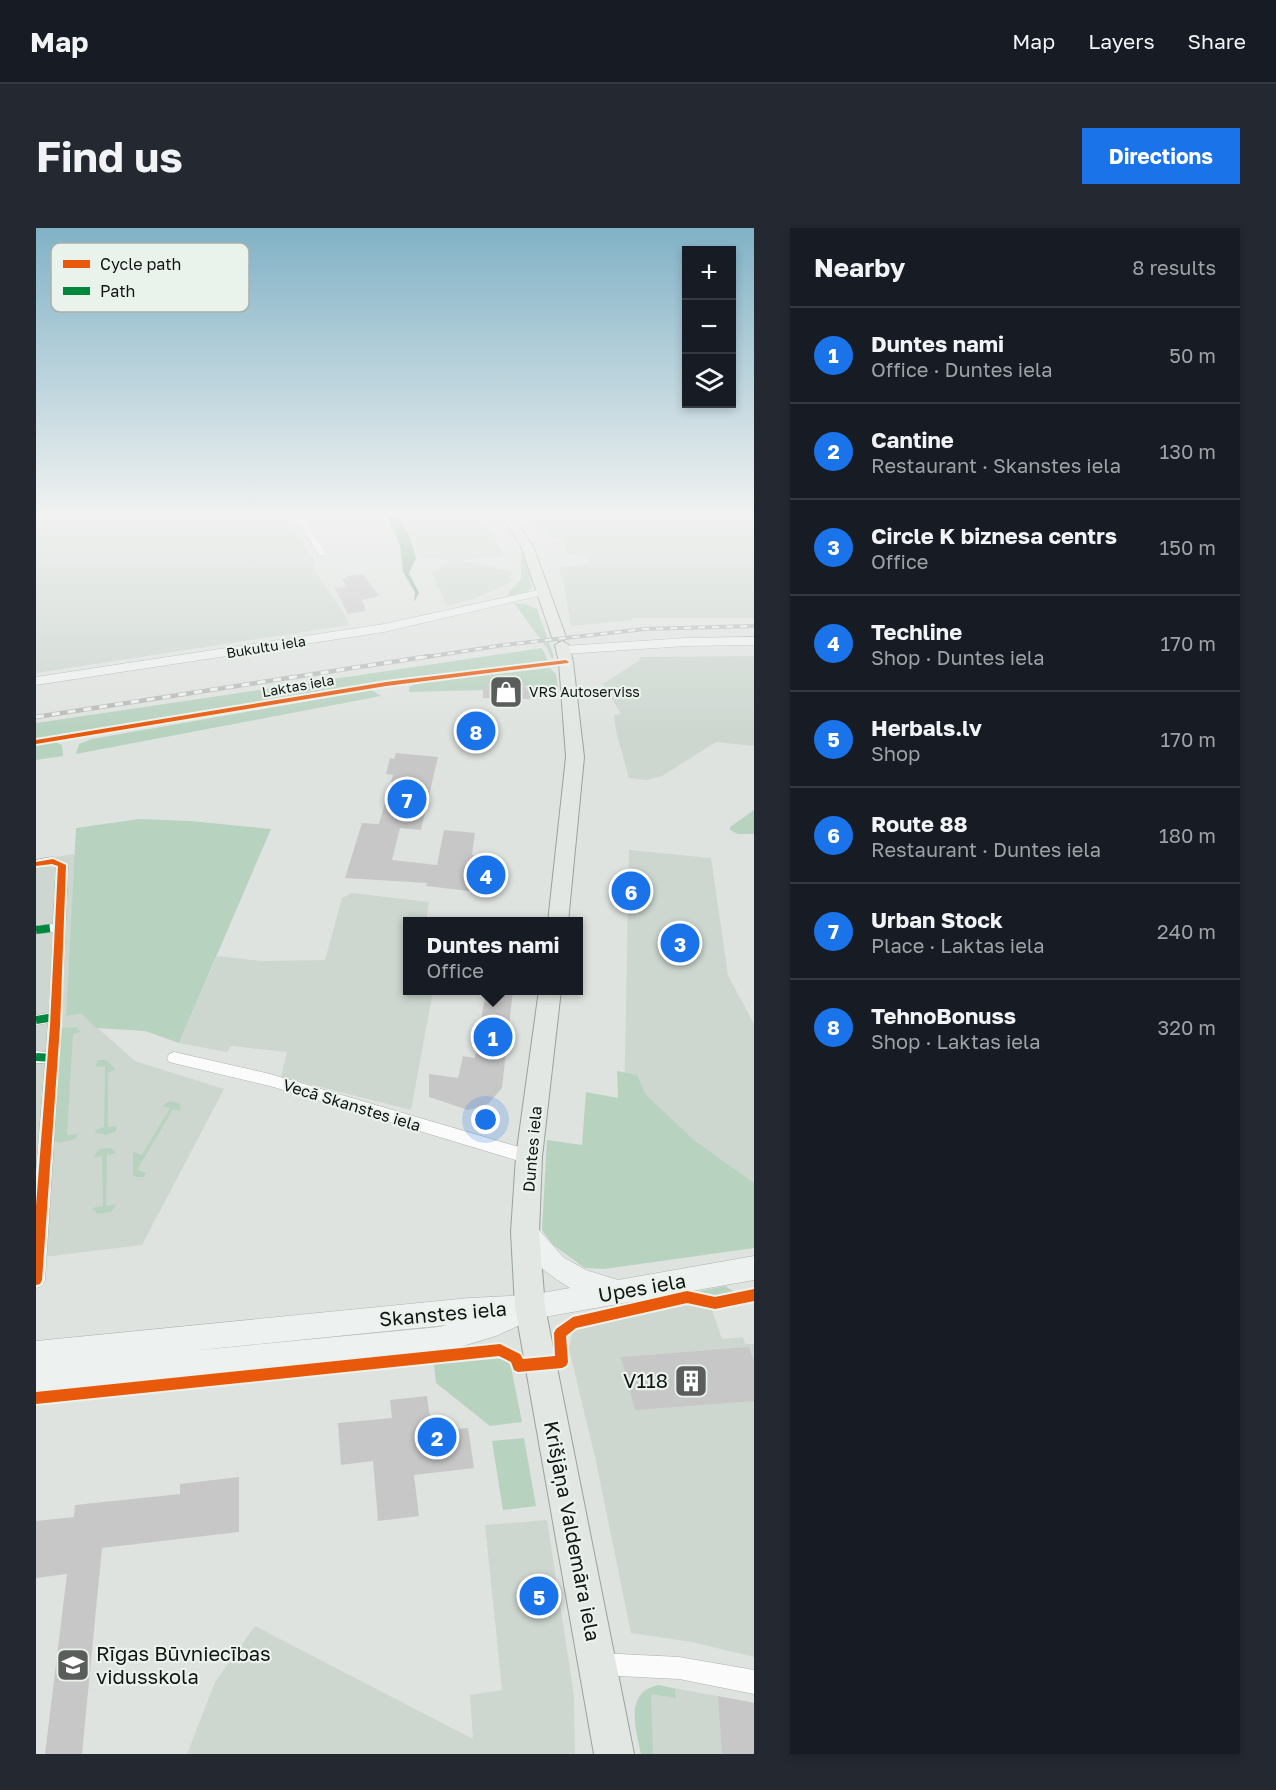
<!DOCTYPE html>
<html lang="en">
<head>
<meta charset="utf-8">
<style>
  :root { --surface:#171b24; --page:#242831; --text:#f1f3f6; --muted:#9ea1a6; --line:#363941; --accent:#1a73e8 }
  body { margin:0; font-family:"Golos Text",sans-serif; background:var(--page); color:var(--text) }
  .controls { position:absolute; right:18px; top:18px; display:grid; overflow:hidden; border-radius:0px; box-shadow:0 3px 9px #0003 }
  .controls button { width:54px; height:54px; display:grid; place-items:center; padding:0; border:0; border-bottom:2px solid var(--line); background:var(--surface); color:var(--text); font:30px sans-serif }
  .you { position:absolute; left:450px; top:892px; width:21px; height:21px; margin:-15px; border:4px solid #fff; border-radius:50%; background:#1a73e8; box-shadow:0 0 0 9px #1a73e833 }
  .badge { display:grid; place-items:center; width:39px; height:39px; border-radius:50%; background:var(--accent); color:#fff; font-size:20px; font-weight:700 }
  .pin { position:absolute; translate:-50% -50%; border:3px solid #fff; box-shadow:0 2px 6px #0006 }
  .popup { position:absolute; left:367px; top:689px; width:180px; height:78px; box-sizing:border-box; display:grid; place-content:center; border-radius:0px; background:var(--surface); filter:drop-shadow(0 2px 4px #0005); font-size:20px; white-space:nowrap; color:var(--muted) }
  .popup b { font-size:22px; color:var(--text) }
  .popup::after { content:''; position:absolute; left:50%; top:100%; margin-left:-12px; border:12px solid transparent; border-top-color:var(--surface) }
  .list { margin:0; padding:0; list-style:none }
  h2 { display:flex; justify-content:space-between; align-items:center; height:78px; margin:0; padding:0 24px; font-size:26px }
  h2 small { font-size:20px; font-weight:400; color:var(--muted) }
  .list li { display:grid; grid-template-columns:39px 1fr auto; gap:18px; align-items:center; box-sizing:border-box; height:96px; padding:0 24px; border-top:2px solid var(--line) }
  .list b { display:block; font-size:22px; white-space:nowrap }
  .list p { margin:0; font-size:20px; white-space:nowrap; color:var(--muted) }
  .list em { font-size:20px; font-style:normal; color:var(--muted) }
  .icon { flex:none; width:33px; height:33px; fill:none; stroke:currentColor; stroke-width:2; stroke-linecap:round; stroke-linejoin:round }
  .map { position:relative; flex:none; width:718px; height:1526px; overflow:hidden; border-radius:0px }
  header { display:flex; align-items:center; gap:36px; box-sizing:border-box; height:84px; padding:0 30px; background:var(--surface); border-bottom:2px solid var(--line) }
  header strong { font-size:28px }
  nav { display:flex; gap:33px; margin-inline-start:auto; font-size:21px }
  .intro { display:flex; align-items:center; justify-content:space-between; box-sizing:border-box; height:144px; padding:0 36px }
  h1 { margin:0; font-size:42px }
  .button { padding:15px 27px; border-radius:0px; background:var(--accent); color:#fff; font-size:21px; font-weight:700 }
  main { display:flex; gap:36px; padding:0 36px }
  aside { flex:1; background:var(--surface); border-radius:0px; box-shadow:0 3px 9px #0003 }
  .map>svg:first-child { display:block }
</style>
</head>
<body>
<header>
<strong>Map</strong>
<nav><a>Map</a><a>Layers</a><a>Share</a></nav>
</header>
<div class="intro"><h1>Find us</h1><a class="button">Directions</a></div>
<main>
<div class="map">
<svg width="718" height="1526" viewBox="0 0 718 1526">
  <rect width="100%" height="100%" fill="#dfe3e0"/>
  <g fill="#cdd7d0">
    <path d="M0,288H251L279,334L277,340L307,384L313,397L0,445Z"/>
    <path d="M368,288H448L468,329L423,332L477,344L474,348L476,354L437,371L411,378L396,345L416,332L384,330Z"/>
    <path d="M489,288H718V390H597V392L535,398L528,356L523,340L553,336L552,330L536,327L531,324L525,310H517L512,300L499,301Z"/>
    <path d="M718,428V518L680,514L626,548L611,552L593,550L580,503L578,487L585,486L567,456L604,432L603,429Z"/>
    <path d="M593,622L675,630L692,747L718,796V1008L588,876Z"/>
    <path d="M39,626L30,788L46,786L99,833L188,861L106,1017L0,1030V632Z"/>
    <path d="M316,665L393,674L390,693L372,694V762L397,763L375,882L245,849L251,824L195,818L191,824L143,815L181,728L225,733L289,732L306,670Z"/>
    <path d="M650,1073L675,1079L686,1111L707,1109L709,1116H718V1429L656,1414L595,1405L559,1229L533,1121L537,1102L554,1096Z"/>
    <path d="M511,1292L538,1467L539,1526H151L179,1454L219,1398L437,1511L434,1467L466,1462L449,1297Z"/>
    <path d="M622,1457L718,1475V1526H605L598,1481L603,1468L608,1462Z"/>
  </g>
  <g fill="#b8d2c0">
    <path d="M485,322L492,338L496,360L484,367L473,368V364L485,351Z"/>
    <path d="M478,375L490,376L501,381L518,429L516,431L511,420Z"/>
    <path d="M506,420L512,433L0,511V495Z"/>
    <path d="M514,440L520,446L522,461H512L511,459L448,457L447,462L373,464V459L382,455Z"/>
    <path d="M336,462L345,468L40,526L43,516L56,511Z"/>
    <path d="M19,514L26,517L27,528L0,532V517Z"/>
    <path d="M718,582V606H702L694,602V599Z"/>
    <path d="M103,591L154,593L235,601L143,815L109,803L60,800L46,786L30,788L40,600Z"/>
    <path d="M40,799L45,804L37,806L31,907L42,906L39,911L23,915L17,911L24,800Z"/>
    <path d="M62,832H70L80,841L72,845V899L81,898L80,903L70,907L60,905L59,902L68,899L69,838L59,839Z"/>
    <path d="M581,843L601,847L610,867L659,913L718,955V1020L568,1041L549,1040L517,1017L506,1002L511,912L546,917L550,864L582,870Z"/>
    <path d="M134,873L144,876L145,883L137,881L101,942L110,945L108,949H100L97,947V924L106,927L134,880L126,878Z"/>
    <path d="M75,920L80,925L71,927L70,978L81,976L75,984L61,986L56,980L67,978L66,928L57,929L63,921Z"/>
    <path d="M689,1058L699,1064L697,1068L677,1072L654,1065Z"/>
    <path d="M471,1130L474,1134L486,1194L454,1198L400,1155L398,1136Z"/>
    <path d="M488,1210L500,1278L467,1282L456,1213Z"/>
    <path d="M622,1457L639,1461L640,1470L615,1466L617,1526H605C600,1500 588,1466 622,1457Z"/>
  </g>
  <path fill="#86b094" d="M351,288H362L374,309L380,330L373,345L383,365L378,374L379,364L367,344L364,317Z"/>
  <g fill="#c7c7c7">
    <path d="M327,346L343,368L326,372L330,383L312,386L299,360L311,359L306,350H312L311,348Z"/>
    <path d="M447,457L493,459L494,471L447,470Z"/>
    <path d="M360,525L402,529L385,602L364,600L356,632L401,637L408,602L439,605L436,627L463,631L459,666L390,658L391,655L309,650L326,595L343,596L357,547L350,546L354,530L358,531Z"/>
    <path d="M450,762H477L466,860L452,876L432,882L393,869V846L422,850L427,828L439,830Z"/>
    <path d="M713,1119L718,1134V1173L599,1182L585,1129Z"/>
    <path d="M391,1168L396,1204L432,1200L438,1240L378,1247L383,1288L342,1293L337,1233L305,1237L302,1195L356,1190L354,1172Z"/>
    <path d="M203,1249V1304L66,1320L46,1526H9L31,1346L0,1350V1293L38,1289L39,1277L144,1266V1256Z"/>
    <path d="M682,1468L718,1475V1526H686Z"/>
  </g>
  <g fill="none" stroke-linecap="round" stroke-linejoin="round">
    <defs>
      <g id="street">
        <path d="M259,288H266L290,325L289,327H283Z"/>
        <path d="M530,431L534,434L533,436L350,459L0,517V511L350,453Z"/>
        <path d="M17,629L32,637C27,775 18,913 9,1052L6,1058L0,1060V945L9,835H0V823L10,824L12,795L0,797V787L13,785L17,704L0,706V698L17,696L20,639L16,637L0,640V632Z"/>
        <path d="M138,824L234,846L493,922L499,924L501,929L499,934L493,936L234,858L133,834L131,830L133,826Z"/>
        <path d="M563,1425L643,1429L718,1442V1466L643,1451L563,1447L555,1444L552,1436L555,1428Z"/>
      </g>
      <g id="secondary">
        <path d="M507,361L511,362V366L348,404L0,457V449L348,396Z"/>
        <path d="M718,409V417L650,418L528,426L522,422L528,418L650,410Z"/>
        <path d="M489,993L498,996L527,1029L550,1042L582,1052L718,1028V1052L497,1091L460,1108L403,1125L0,1166V1113L433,1070L494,1067L534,1060C511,1046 488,1029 477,1004L480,996ZM411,1097L403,1099L154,1123Z"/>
      </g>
      <g id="primary">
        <path d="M466,288H477L497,318L530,409L528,412L523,413L516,409L485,318Z"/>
        <path d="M526,413L533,417L537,434L548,529L532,694H512L530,529L523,434L519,417Z"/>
        <path d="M503,762H525L506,929L503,1004L509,1079L598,1526H558L479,1079L475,1004L480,929Z"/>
      </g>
    </defs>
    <use href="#street" stroke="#aeb2af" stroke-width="1"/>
    <use href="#secondary" stroke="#aeb2af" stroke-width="1"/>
    <use href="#primary" stroke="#97a39b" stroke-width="2"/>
    <use href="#street" fill="#fafbfa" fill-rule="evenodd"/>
    <use href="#secondary" fill="#edf1ef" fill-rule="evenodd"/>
    <use href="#primary" fill="#e2e7e3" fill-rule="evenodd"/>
    <defs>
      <path id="rail-far1" d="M384,430L468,417L609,401L718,398"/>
      <path id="rail" d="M0,489L394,428"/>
    </defs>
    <use href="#rail-far1" stroke="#bababa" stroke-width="4"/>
    <use href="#rail" stroke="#bababa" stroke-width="4.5"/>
    <use href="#rail-far1" stroke="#eaf2ec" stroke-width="2" stroke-dasharray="7" stroke-linecap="butt"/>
    <use href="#rail" stroke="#eaf2ec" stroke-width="3" stroke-dasharray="8" stroke-linecap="butt"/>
    <g stroke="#00873e" stroke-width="8" stroke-dasharray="14 8" stroke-linecap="butt">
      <path d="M0,702L24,699"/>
      <path d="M0,792L19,789"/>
      <path d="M0,829L17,830"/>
    </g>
    <defs>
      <g id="cycleway">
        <path d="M530,432L533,434L532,435L350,458L0,516V512L350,454Z"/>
        <path d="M17,631L30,637L24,798L6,1052L4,1056L0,1057V978L14,798L22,638L16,636L0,638V634Z"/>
        <path d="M718,1061V1073L679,1081L651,1075L540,1100L530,1108L532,1134L530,1138L526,1140L482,1144L478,1142L475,1134L463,1128L0,1176V1164L464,1116L484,1126L487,1131L519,1128L518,1105L520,1101L537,1089L651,1063L679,1069Z"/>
      </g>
    </defs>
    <use href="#cycleway" stroke="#eaf2ec" stroke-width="4"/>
    <use href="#cycleway" fill="#e8590c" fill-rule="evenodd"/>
  </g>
  <linearGradient id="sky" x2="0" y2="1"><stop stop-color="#81b2c6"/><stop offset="0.57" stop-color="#f1f2f1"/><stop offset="1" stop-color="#f1f2f1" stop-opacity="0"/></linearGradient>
  <rect width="718" height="502" fill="url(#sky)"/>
  <defs>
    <symbol id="shop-square" viewBox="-11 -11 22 22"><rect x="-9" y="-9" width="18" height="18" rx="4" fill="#5a5d5b" stroke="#eaf2ec"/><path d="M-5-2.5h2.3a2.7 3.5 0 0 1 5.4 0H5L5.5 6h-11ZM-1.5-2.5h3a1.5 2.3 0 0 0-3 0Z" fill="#fff"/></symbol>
    <symbol id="building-square" viewBox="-11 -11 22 22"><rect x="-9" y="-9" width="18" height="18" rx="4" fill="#5a5d5b" stroke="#eaf2ec"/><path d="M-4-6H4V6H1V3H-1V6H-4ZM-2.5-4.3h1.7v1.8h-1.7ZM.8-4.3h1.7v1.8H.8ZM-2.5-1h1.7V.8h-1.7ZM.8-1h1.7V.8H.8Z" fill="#fff"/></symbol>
    <symbol id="school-square" viewBox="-11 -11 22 22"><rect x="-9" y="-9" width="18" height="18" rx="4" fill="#5a5d5b" stroke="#eaf2ec"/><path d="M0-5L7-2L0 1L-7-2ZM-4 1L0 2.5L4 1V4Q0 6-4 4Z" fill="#fff"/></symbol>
  </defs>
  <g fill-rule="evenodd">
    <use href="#shop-square" x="451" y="445" width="38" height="38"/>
    <use href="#building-square" x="636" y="1134" width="38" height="38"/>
    <use href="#school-square" x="18" y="1418" width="38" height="38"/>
  </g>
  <g text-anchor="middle" stroke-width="4.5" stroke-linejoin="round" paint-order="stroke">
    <g font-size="14" fill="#121513" stroke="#eaf2ec">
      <text transform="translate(230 419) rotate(-9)" y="5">Bukultu iela</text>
      <text transform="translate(262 458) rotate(-10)" y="5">Laktas iela</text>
    </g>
    <g font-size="14" fill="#121513" stroke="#eaf2ec" text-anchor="start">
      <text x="493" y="469">VRS Autoserviss</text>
    </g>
    <g font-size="16" fill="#121513" stroke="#eaf2ec">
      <text transform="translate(316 877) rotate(17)" y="6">Vecā Skanstes iela</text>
      <text transform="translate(496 921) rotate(-85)" y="6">Duntes iela</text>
    </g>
    <g font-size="20" fill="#121513" stroke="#eaf2ec">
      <text transform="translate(606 1060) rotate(-10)" y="7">Upes iela</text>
      <text transform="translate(407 1086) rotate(-5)" y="7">Skanstes iela</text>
      <text transform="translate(536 1303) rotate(79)" y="7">Krišjāņa Valdemāra iela</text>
    </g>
    <g font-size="20" fill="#121513" stroke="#eaf2ec" text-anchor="end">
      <text x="632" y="1160">V118</text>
      <text x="60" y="1433" text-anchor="start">Rīgas Būvniecības<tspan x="60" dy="23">vidusskola</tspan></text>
    </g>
  </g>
  <rect x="15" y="15" width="198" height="69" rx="9" fill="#eaf2ec" stroke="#a9b0ab" stroke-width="1.5"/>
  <rect x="27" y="32" width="27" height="8" fill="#e8590c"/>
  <rect x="27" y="59" width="27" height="8" fill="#00873e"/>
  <g font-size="16" fill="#121513">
    <text x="64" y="42">Cycle path</text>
    <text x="64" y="69">Path</text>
  </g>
</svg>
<div class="controls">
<button>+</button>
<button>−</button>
<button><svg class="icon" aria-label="layers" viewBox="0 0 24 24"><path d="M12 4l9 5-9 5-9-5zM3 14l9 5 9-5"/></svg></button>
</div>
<div class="you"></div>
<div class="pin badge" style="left:457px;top:809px">1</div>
<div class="popup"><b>Duntes nami</b>Office</div>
<div class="pin badge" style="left:401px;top:1209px">2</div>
<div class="pin badge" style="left:644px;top:715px">3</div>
<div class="pin badge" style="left:450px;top:647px">4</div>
<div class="pin badge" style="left:503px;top:1368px">5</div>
<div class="pin badge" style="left:595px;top:663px">6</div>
<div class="pin badge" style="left:371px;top:571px">7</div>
<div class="pin badge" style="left:440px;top:503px">8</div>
</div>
<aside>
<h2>Nearby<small>8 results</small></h2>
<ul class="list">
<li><span class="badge">1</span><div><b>Duntes nami</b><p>Office · Duntes iela</p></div><em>50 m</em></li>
<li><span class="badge">2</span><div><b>Cantine</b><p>Restaurant · Skanstes iela</p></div><em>130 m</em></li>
<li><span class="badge">3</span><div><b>Circle K biznesa centrs</b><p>Office</p></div><em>150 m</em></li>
<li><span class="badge">4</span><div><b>Techline</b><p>Shop · Duntes iela</p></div><em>170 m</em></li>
<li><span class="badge">5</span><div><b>Herbals.lv</b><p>Shop</p></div><em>170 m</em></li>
<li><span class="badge">6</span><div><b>Route 88</b><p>Restaurant · Duntes iela</p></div><em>180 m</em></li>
<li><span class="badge">7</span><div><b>Urban Stock</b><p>Place · Laktas iela</p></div><em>240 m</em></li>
<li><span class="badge">8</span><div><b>TehnoBonuss</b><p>Shop · Laktas iela</p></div><em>320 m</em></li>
</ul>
</aside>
</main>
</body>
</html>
